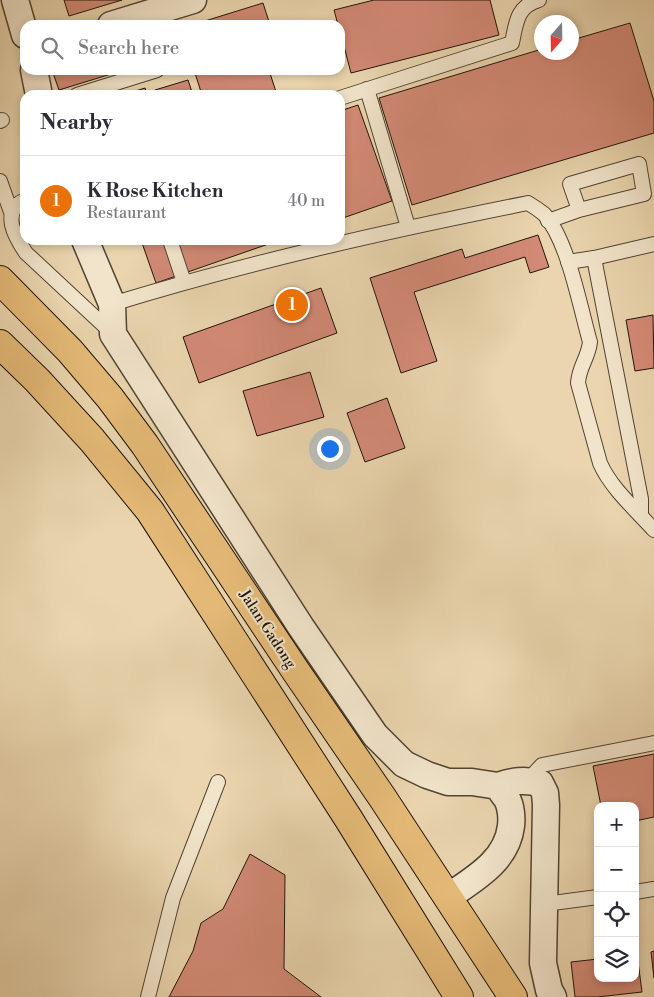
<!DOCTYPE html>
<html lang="en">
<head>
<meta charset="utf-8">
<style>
  :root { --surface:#fff; --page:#f2f2f3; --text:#2b2b33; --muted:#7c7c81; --line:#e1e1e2; --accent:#8f2418 }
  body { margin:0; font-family:"Libre Bodoni",serif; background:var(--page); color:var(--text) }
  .controls { position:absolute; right:15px; bottom:15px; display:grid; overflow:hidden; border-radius:10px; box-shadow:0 2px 8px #0003 }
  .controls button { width:45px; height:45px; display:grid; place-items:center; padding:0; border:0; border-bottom:1px solid var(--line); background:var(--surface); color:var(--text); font:25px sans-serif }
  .compass { position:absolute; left:534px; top:15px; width:45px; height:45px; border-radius:50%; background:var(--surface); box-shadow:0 2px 8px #0003; rotate:200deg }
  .you { position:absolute; left:329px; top:448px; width:18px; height:18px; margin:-12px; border:4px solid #fff; border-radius:50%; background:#1a73e8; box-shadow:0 0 0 8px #1a73e833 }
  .badge { display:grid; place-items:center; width:32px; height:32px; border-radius:50%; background:var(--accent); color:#fff; font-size:16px; font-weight:700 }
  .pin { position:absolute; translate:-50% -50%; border:2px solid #fff; box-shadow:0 1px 5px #0006 }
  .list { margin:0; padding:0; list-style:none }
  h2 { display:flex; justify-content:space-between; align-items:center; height:65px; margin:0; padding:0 20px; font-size:21px }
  h2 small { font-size:16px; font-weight:400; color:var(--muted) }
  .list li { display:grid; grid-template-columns:32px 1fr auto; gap:15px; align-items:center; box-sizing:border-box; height:90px; padding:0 20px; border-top:1px solid var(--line) }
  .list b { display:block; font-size:19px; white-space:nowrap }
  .list p { margin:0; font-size:16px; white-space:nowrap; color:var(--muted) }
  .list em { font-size:16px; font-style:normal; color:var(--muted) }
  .icon { flex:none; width:28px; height:28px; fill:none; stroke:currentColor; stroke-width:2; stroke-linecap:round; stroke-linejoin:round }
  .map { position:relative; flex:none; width:654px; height:997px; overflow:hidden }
  .search { position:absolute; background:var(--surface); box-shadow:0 2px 8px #0003; left:20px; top:20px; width:325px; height:55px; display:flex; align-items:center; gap:12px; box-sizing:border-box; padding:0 18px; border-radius:15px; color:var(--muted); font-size:19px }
  .panel { position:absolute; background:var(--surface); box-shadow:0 2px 8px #0003; left:20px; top:90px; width:325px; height:155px; border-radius:15px }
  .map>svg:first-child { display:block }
</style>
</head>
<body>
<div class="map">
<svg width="654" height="997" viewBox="0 0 654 997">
  <rect width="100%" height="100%" fill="#ead5ae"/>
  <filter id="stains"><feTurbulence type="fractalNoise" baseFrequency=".004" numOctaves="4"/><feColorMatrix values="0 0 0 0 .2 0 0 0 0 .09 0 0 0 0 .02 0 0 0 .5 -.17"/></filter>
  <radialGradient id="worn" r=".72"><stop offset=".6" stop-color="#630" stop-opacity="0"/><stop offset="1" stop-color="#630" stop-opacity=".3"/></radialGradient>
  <g fill="#d38a76" stroke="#20140b">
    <path d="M64,0H122L69,16Z"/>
    <path d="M374,0H490L499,35L351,73L340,31V25H338L334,10Z"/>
    <path d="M263,3L270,25H192Z"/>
    <path d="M630,23L654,101V133L412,205L379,98L542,49V52H572V40Z"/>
    <path d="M52,70H124L59,90Z"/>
    <path d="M204,70H269L277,95H202L195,73Z"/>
    <path d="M188,80L193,95H157L155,90Z"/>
    <path d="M145,88L147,95H123Z"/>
    <path d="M358,105L392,201L340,219V111Z"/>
    <path d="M538,235L549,267L530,273L525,257L414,292L437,361L401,373L370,278L462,249L465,258Z"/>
    <path d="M141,240H280L156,283Z"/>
    <path d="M321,288L337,333L199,383L183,337Z"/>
    <path d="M653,315L654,368L635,371L626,320Z"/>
    <path d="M310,372L324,417L257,436L243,391Z"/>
    <path d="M387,398L405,448L365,462L347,413Z"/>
    <path d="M654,754V817L635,821V806H601L593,766Z"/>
    <path d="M250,854L285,875L284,969L321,997H169L193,951L201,923L223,909Z"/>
    <path d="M654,951V978L651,952Z"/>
    <path d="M635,954H637L642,992L597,997H575L571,962L598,959V978H635Z"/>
  </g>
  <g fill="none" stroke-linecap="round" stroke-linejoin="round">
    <defs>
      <g id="lane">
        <path d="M367,89L408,227"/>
        <path d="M77,95L157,70"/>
        <path d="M340,98L512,43C516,23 517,6 539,0"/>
        <path d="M0,121L2,120"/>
        <path d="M0,181L11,212"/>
        <path d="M25,200C0,211 15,237 26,253L113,334"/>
        <path d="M548,221L579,210L644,194L639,164L570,184L579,210"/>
        <path d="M170,240L184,282"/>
        <path d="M594,258L641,499V514"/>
        <path d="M568,262L594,258L654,244"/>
        <path d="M112,304C249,262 388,231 528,203C533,206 539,210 544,214C568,240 580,307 590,342C588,359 579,366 578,383L600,463C610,487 636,510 654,530"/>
        <path d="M528,780L542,765L654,743"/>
        <path d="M635,892L654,889"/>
        <path d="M545,904L598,897"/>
        <path d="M148,997L173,898L218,782"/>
      </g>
      <g id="street">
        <path d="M15,0L25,35"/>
        <path d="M111,25L193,0"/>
        <path d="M34,70L39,95"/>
        <path d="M85,240L112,304L113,334L301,627L375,735L404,764L427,775L448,782H472L498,786C501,791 504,795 507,799C511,806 512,818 511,826C507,861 474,879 448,897"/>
        <path d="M498,786C513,781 524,779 540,783L545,793L546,805L543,963L549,990L553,997"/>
      </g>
      <g id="primary">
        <path d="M0,280L70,351L110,398L145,445L295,670L382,797L513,997"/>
        <path d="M0,344L37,380L92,440L150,511L348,818L459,997"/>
      </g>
    </defs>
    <use href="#lane" stroke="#524434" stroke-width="16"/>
    <use href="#street" stroke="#524434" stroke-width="29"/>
    <use href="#primary" stroke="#20140b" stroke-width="30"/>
    <use href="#lane" stroke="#f1e4ca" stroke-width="14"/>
    <use href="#street" stroke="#f1e4ca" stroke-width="26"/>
    <use href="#primary" stroke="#e5ba77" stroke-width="28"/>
  </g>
  <g text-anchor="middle" stroke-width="4" stroke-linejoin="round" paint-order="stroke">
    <g font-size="15" fill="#20140b" stroke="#f1e4ca">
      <text transform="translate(268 629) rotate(57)" y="5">Jalan Gadong</text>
    </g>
  </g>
  <rect width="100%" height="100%" filter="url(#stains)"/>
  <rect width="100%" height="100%" fill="url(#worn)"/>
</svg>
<div class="controls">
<button>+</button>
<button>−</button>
<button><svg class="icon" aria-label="locate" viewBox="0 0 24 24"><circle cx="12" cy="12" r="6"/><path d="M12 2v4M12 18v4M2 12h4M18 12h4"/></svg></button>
<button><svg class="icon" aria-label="layers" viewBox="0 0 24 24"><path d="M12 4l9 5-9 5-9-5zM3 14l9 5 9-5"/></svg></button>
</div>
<svg class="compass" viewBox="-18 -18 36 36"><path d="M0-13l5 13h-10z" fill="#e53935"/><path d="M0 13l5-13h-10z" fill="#7c7c81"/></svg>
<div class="you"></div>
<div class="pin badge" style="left:292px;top:305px;background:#e8710a">1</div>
<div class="search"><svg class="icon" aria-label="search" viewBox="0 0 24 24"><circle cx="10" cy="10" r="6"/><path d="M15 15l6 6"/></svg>Search here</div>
<section class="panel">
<h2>Nearby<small></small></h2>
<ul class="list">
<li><span class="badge" style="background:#e8710a">1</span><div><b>K Rose Kitchen</b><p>Restaurant</p></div><em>40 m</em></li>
</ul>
</section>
</div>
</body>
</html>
